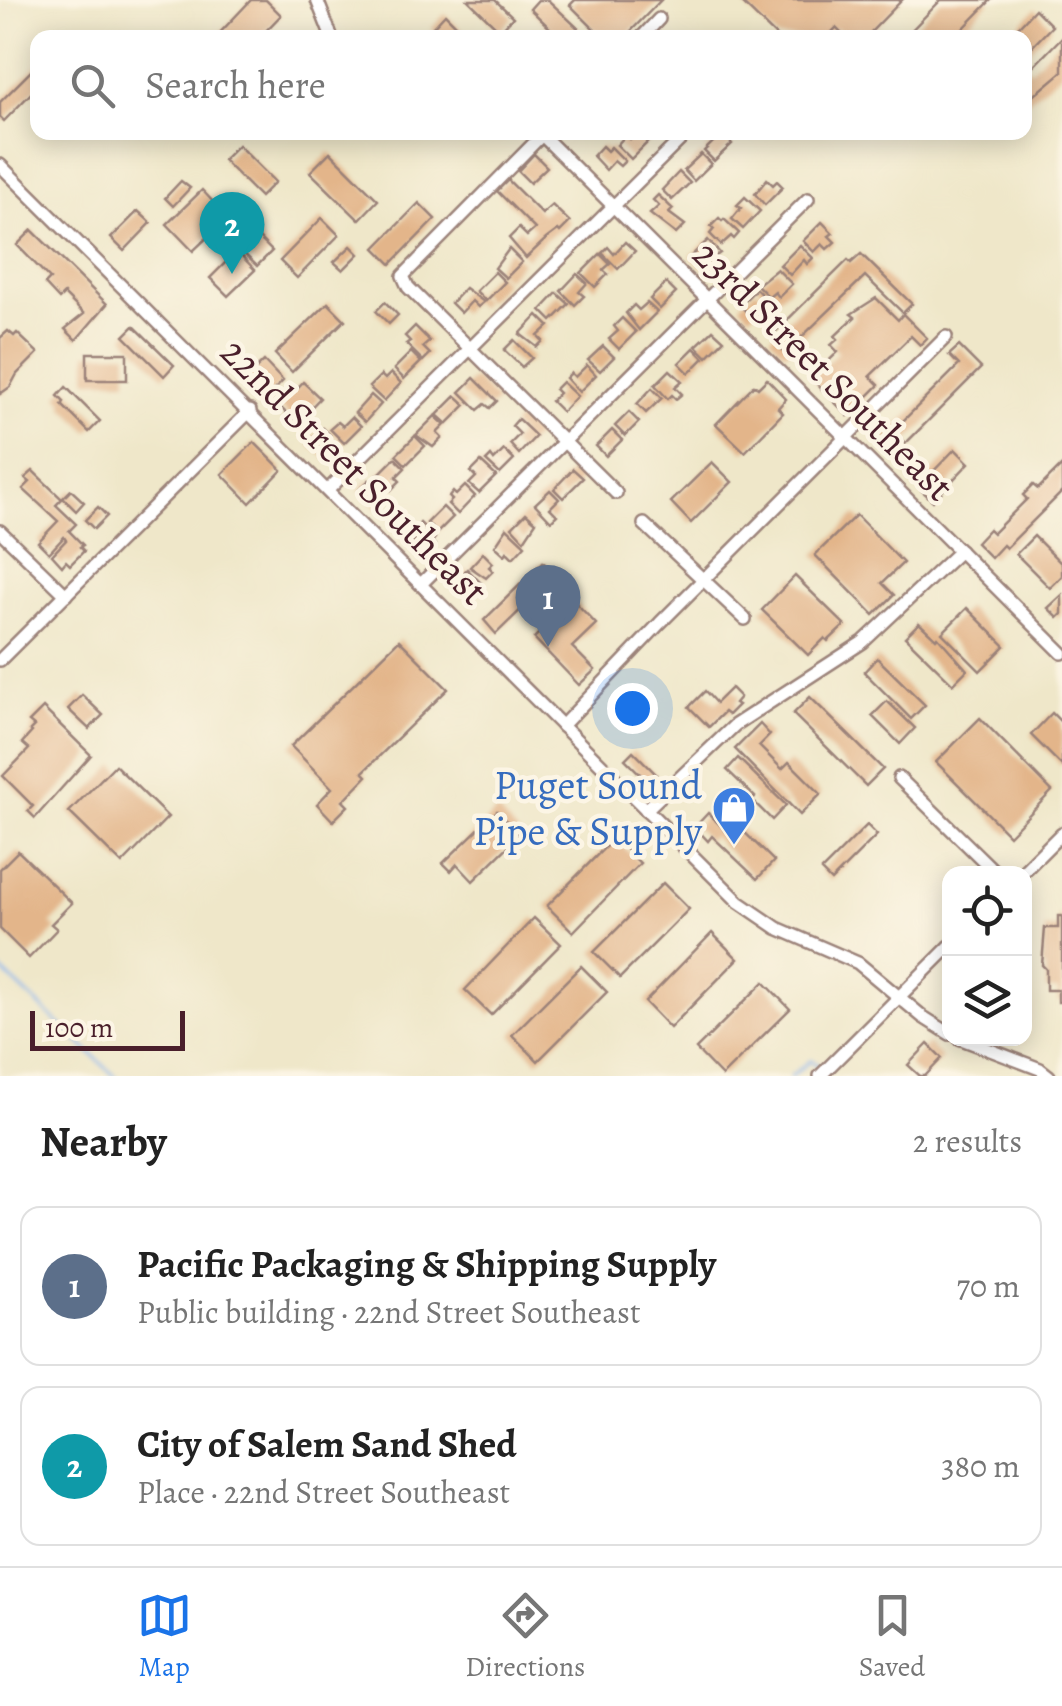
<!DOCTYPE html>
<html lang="en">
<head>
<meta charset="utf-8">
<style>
  :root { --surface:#fff; --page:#f2f2f2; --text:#222; --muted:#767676; --line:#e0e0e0; --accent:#1a73e8 }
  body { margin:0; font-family:Alegreya,serif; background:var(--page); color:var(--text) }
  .controls { position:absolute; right:30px; bottom:30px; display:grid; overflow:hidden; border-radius:20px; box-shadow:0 5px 25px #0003 }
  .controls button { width:90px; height:90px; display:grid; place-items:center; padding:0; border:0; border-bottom:2px solid var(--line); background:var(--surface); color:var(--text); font:50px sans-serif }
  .scale { position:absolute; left:30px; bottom:25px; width:155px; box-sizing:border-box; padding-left:10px; border:5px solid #4a1f2b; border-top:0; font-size:28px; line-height:35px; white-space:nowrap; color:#4a1f2b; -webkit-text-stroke:8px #fcf5e5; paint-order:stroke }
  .you { position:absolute; left:632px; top:708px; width:35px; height:35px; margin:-25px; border:8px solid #fff; border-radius:50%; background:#1a73e8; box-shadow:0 0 0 15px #1a73e833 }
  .badge { display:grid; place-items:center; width:65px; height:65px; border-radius:50%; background:var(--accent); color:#fff; font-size:32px; font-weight:700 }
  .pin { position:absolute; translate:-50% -82px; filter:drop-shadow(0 2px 5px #0008) }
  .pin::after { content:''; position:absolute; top:52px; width:35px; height:30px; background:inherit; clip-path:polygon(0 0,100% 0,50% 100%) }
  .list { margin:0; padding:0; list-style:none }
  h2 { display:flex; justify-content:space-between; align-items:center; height:130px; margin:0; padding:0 40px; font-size:42px }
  h2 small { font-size:32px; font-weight:400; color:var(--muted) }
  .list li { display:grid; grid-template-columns:65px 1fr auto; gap:30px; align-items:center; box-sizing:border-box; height:160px; margin:0 20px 20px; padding:0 20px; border:2px solid var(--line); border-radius:20px }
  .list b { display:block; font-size:38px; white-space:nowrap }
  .list p { margin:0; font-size:32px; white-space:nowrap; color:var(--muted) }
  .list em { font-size:32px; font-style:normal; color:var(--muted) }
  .icon { flex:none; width:55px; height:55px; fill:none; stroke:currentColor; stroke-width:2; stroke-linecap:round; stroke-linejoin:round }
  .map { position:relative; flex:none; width:1062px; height:1076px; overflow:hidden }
  .search { position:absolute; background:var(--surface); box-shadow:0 5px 25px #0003; left:30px; right:30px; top:30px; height:110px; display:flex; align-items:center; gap:25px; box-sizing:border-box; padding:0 35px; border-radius:20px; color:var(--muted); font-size:38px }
  .sheet { height:490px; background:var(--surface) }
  nav { display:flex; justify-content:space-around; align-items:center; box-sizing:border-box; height:140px; border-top:2px solid var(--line); background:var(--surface); font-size:28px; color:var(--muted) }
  nav a { display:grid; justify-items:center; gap:5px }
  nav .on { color:var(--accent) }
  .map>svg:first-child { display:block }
</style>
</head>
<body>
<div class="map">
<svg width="1062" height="1076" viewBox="0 0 1062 1076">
  <rect width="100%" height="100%" fill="#fcf5e5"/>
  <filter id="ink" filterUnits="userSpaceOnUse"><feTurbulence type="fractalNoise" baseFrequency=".01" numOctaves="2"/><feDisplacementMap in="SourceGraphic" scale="20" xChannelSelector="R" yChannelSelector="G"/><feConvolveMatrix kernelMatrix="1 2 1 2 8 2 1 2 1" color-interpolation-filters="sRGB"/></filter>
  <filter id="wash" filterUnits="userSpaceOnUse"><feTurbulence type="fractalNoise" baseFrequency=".0048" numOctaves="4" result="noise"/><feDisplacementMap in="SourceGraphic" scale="40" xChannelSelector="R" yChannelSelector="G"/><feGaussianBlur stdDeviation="2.25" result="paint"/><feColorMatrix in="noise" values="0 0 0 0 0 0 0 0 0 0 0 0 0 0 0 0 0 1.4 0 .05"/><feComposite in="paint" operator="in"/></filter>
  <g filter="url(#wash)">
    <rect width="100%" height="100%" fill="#efe7c9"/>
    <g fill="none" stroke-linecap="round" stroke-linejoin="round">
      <g stroke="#82b2ed" stroke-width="2.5">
        <path d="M0,969L115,1076"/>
        <path d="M791,1076L811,1060L821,1068"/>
      </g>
    </g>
    <g id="blocks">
      <g fill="#e3b58a">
        <path d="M251,0H266L281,15L259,38H215Z"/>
        <path d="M468,0H495L513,17L500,31Z"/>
        <path d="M538,0H548L580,30L573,38H560L530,9Z"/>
        <path d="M575,0H661L624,38H603L570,5Z"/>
        <path d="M739,0H902L865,38H846L836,28L826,38H778Z"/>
        <path d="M941,0H991L954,38H904Z"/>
        <path d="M1035,9L1052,26L1024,55V38H1008Z"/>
        <path d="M445,14L469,38H442L432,28Z"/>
        <path d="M1062,37V72L1024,104V71L1027,67L1030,70Z"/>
        <path d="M38,64V86L4,121L0,117V102Z"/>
        <path d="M637,132L648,142L631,159L617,145L626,135L630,139Z"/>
        <path d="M722,133L732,144L714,161L704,151Z"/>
        <path d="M238,145L275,182L260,197L223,160Z"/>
        <path d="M602,146L607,151L611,147L625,161L620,166L614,161L606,170L593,156Z"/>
        <path d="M330,152L378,200L359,220L310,172Z"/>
        <path d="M534,154L547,167L530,183L518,171Z"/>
        <path d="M701,154L711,164L694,181L684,170Z"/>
        <path d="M679,172L690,183L672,200L662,190Z"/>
        <path d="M767,179L773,185L777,181L783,187L765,205L755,194Z"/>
        <path d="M508,180L542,214L552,205L570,222L560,232L558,230L546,239L526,258L509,238L519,228L527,236L535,229L497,191Z"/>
        <path d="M181,181L190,188L173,206L165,198Z"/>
        <path d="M202,190L228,218L193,251L167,224Z"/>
        <path d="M658,195L673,209L669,213L685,225L676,234L650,214L659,206L653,200Z"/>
        <path d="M745,197L760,211L743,229L732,219L741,208L737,205Z"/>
        <path d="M419,203L435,219L391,264L375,248Z"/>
        <path d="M138,211L151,223L124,251L111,238Z"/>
        <path d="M322,218L339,235L297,278L280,261Z"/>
        <path d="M719,218L722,221L724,219L739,233L734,239L731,236L721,245L710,234L714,229L711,226Z"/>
        <path d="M822,222L833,233L829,236L835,242L827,249L822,244L814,252L803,241Z"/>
        <path d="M32,230L107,304L76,340L65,329L84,314L64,294L59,299L45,284L50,279L17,245Z"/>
        <path d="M255,234L272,251L257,266L240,250Z"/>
        <path d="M708,240L720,253L701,267L691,256Z"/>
        <path d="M625,242L635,251L618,269L602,253L608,247L614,254Z"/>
        <path d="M800,245L813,258L807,264L804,260L790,275L780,265Z"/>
        <path d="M351,246L359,254L343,270L334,262Z"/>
        <path d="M509,249L522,262L506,278L495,268Z"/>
        <path d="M237,251L255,270L228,296L210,278Z"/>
        <path d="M600,254L610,264L603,270L608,274L595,287L581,273Z"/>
        <path d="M861,254L912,304L903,313L865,276L785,353L770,337L848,260L851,263Z"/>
        <path d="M777,269L792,284L779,297L775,292L769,297L757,285Z"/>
        <path d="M495,272L505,282L486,301L476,291Z"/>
        <path d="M577,274L587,283L579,292L584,296L575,305L561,291Z"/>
        <path d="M666,283L676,293L660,309L650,299Z"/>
        <path d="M465,288L484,302L478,307L472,301L461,313L451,303Z"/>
        <path d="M756,289L767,300L750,316L740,305Z"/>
        <path d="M557,293L569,304L552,321L541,310Z"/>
        <path d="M876,298L898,320L903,314L927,338L920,345L911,336L870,376L879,385L848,416L811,378L838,352L831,345L838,339L835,336L855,317L851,314Z"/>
        <path d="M385,302L398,315L389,324L376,311Z"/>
        <path d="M328,303L345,320L292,372L275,354Z"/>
        <path d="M647,303L657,312L639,330L626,313L634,305L639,310Z"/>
        <path d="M538,315L549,326L538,336L543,341L537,347L520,334Z"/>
        <path d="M622,318L636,332L619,349L609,339L618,331L614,326Z"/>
        <path d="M134,326L174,365L164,376L124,336Z"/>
        <path d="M415,326L430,341L423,347L430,354L423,361L406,344L410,341L405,336Z"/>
        <path d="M713,330L724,340L707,357L696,346Z"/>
        <path d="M8,331L14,336L17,333L38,353L17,374L10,387L0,394V338Z"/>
        <path d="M514,340L532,358L522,367L504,350Z"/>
        <path d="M603,346L614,357L600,371L588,360Z"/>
        <path d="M959,346L981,368L905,444L902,440L895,447L884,436L892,428L894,430L959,365L949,355Z"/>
        <path d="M694,348L704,358L689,373L679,363Z"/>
        <path d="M411,352L421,362L404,379L394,369Z"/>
        <rect x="87" y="353" width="40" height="27"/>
        <path d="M264,361L283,381L264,400L244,380Z"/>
        <path d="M587,365L596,375L579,392L566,378L571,373L575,377Z"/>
        <path d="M670,370L682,381L675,387L682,394L676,399L672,395L668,399L655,385Z"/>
        <path d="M391,373L401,383L384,401L369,387L381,375L385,379Z"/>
        <path d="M474,378L497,401L490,408L485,404L478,410L460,392Z"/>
        <path d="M767,379L786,399L778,408L783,413L745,452L716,424L754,385L758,388Z"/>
        <path d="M303,382L320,398L296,423L280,407Z"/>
        <path d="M562,382L577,396L562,412L551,401L559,393L555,389Z"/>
        <path d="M66,387L100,421L89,432L62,405L64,402L58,396Z"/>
        <path d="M652,388L662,398L646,413L637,404Z"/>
        <path d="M371,395L381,404L365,422L355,413Z"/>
        <path d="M456,396L466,405L447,424L437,415Z"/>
        <path d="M629,412L639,422L625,436L615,426Z"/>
        <path d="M435,416L445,425L437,433L442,438L433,447L416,435Z"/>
        <path d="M352,417L361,426L344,443L330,429L338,422L343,426Z"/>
        <path d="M518,419L536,436L519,454L510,444L520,434L512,426Z"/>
        <path d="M323,428L330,435L326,439L337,450L327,460L308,442Z"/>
        <path d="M612,430L622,440L606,456L596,446Z"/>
        <path d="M415,436L425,446L406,465L396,455Z"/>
        <path d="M254,442L282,470L250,503L222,474Z"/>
        <path d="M955,449L969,463L933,501L920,489L928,481L926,479Z"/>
        <path d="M504,450L514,460L500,474L486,461L491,456L494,460Z"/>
        <path d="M395,458L405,468L396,477L400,481L391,490L377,476Z"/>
        <path d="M481,462L496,476L479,493L469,484L476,477L471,472Z"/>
        <path d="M712,462L732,482L691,523L671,502Z"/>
        <path d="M1062,465V492L1006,548L1003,545L991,558L976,543L989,529L993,533L1027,499L1023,495L1033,485L1038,489Z"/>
        <path d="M573,469L583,478L563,498L554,489Z"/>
        <path d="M33,471L62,499L56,505L76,524L69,531L83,545L80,547L84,551L70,565L66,561L62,566L52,555L66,540L64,537L49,553L38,542L58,521L23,489L30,482L25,478Z"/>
        <path d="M369,480L387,499L378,509L359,490Z"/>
        <path d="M465,486L475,496L458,514L448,504L452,500L449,497L453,492L456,495Z"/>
        <path d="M71,490L84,502L76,511L63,498Z"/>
        <path d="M550,490L559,499L550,508L557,515L551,521L535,504Z"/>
        <path d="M98,507L107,516L94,529L85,520Z"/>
        <path d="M443,507L453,517L437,533L427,523Z"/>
        <path d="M526,513L536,522L524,540L512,527Z"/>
        <path d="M856,515L903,563L882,583L894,595L874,615L815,555Z"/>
        <path d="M420,523L435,538L432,542L435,545L429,552L425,548L421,552L411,543L419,535L414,530Z"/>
        <path d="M507,528L525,545L513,558L507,552L505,555L495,546Z"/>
        <path d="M1034,536L1062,564V576L1050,588L1016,554Z"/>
        <path d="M483,553L493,563L489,567L493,571L486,578L470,567Z"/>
        <path d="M543,562L566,585L553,598L543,588L496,634L484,620Z"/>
        <path d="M467,569L481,583L472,592L468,588L462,594L452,584Z"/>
        <path d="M795,576L845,625L828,641L825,638L808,655L762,610Z"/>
        <path d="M1062,595V614L1058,618L1048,608Z"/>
        <path d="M570,602L574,606L576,603L596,624L572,647L595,670L579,685L534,638L549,623L553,627L565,615L561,611Z"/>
        <path d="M967,608L1005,646L980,671L942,633Z"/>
        <path d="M919,623L936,639L938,637L967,670L953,684L905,637Z"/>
        <path d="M399,640L448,689L363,772L367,776L343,801L348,806L333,821L317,804L332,788L291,746Z"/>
        <path d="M877,658L925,705L911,719L864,672Z"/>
        <path d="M731,688L740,697L735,703L738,705L728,715L724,712L709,727L689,707L705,691L716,703Z"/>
        <path d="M82,695L103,715L89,729L68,709Z"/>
        <path d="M810,697L883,769L866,786L793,714Z"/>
        <path d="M887,701L915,728L900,744L872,716Z"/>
        <path d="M43,708L91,755L35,818L28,811L33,806L3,776L29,749L22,743L32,732L30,730L34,726L29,722Z"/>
        <path d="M1052,713L1062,723V766L1031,735Z"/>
        <path d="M980,718L1052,791L1009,835L936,762Z"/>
        <path d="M760,724L770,735L759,746L782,769L789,762L821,794L800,815L735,749Z"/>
        <path d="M633,751L656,774L648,782L625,759Z"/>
        <path d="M738,758L786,805L772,820L752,800L755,797L727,770Z"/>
        <path d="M115,765L168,817L122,864L69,812Z"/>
        <path d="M497,811L520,835L473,881L457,864L451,871L443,863Z"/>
        <path d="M708,813L726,831L734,822L774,861L757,879L712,836L708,841L695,827Z"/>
        <path d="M867,825L877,835L831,881L821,871Z"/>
        <path d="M614,838L640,863L573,932L547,906Z"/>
        <path d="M18,851L72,903L51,924L57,929L29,958L0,929V869Z"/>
        <path d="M663,883L689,909L620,978L594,952Z"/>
        <path d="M1058,916H1062V1002H1058V990H1046V969L1042,965L1045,928H1058Z"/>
        <path d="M534,918L561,944L491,1015L465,990Z"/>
        <path d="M712,933L738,959L670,1028L645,1002Z"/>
        <path d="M581,966L607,992L538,1061L512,1035Z"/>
        <path d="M764,982L790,1009L722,1076L696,1049Z"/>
        <path d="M928,1044L942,1058L925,1076H920L908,1065Z"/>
      </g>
    </g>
  </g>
  <g filter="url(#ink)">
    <use href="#blocks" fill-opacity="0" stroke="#9c837a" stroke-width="2.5"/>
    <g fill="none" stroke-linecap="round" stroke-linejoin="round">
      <defs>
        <g id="minor">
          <path d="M317,0L332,38"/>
          <path d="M641,38L659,19"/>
          <path d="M539,132L1062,653"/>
          <path d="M545,132L403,276L408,287L616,493"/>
          <path d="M0,165L739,902L777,928L858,963L923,1017L950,1034"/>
          <path d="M328,490L688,132"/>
          <path d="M644,524L745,619"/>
          <path d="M0,531L66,595"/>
          <path d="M422,583L808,199"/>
          <path d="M0,660L250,411"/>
          <path d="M562,726L660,623L946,337"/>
          <path d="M899,778L997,874"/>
          <path d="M646,810L735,725L863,642L960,551"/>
          <path d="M1021,874L1062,833"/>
          <path d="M959,1038L1040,1069L1049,1076"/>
          <path d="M820,1076L950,946"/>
        </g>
      </defs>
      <use href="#minor" stroke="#9c837a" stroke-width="16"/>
      <use href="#minor" stroke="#fff" stroke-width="11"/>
    </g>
  </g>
  <defs>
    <symbol id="shop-pin" viewBox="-11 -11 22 30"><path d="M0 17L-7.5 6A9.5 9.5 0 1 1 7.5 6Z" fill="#3f7fe0" stroke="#fcf5e5"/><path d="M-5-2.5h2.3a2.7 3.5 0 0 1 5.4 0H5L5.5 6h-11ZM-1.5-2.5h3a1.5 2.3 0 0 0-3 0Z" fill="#fff"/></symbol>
  </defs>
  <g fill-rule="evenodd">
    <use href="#shop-pin" x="709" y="783" width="50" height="68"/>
  </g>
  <g text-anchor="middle" stroke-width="9" stroke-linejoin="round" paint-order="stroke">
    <g font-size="40" fill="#4a1f2b" stroke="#fcf5e5">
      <text transform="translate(824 370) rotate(45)" y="14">23rd Street Southeast</text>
      <text transform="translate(355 471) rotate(45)" y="14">22nd Street Southeast</text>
    </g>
    <g font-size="40" fill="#366cbe" stroke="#fcf5e5" text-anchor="end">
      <text x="702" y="799">Puget Sound<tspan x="702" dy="46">Pipe &amp; Supply</tspan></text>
    </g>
  </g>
</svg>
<div class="controls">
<button><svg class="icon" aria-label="locate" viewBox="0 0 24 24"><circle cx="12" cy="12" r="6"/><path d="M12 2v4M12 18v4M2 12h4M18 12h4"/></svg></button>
<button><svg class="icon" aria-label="layers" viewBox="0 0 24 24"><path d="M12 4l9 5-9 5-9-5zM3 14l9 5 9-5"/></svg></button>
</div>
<div class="scale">100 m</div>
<div class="you"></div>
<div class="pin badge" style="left:548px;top:647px;background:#5c6f8a">1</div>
<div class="pin badge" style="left:232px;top:274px;background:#0f9aa8">2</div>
<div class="search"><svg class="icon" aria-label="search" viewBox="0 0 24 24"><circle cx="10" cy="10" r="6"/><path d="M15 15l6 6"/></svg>Search here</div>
</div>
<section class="sheet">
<h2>Nearby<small>2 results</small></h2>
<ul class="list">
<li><span class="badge" style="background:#5c6f8a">1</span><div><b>Pacific Packaging &amp; Shipping Supply</b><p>Public building · 22nd Street Southeast</p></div><em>70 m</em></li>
<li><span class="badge" style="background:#0f9aa8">2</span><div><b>City of Salem Sand Shed</b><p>Place · 22nd Street Southeast</p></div><em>380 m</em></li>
</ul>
</section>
<nav>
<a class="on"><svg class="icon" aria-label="map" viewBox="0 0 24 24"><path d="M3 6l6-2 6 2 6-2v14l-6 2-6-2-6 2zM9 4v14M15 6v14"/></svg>Map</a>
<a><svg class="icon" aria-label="directions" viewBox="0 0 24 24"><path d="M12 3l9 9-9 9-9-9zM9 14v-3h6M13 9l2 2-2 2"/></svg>Directions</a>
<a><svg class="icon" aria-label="saved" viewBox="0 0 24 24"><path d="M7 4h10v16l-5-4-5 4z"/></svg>Saved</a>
</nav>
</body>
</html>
